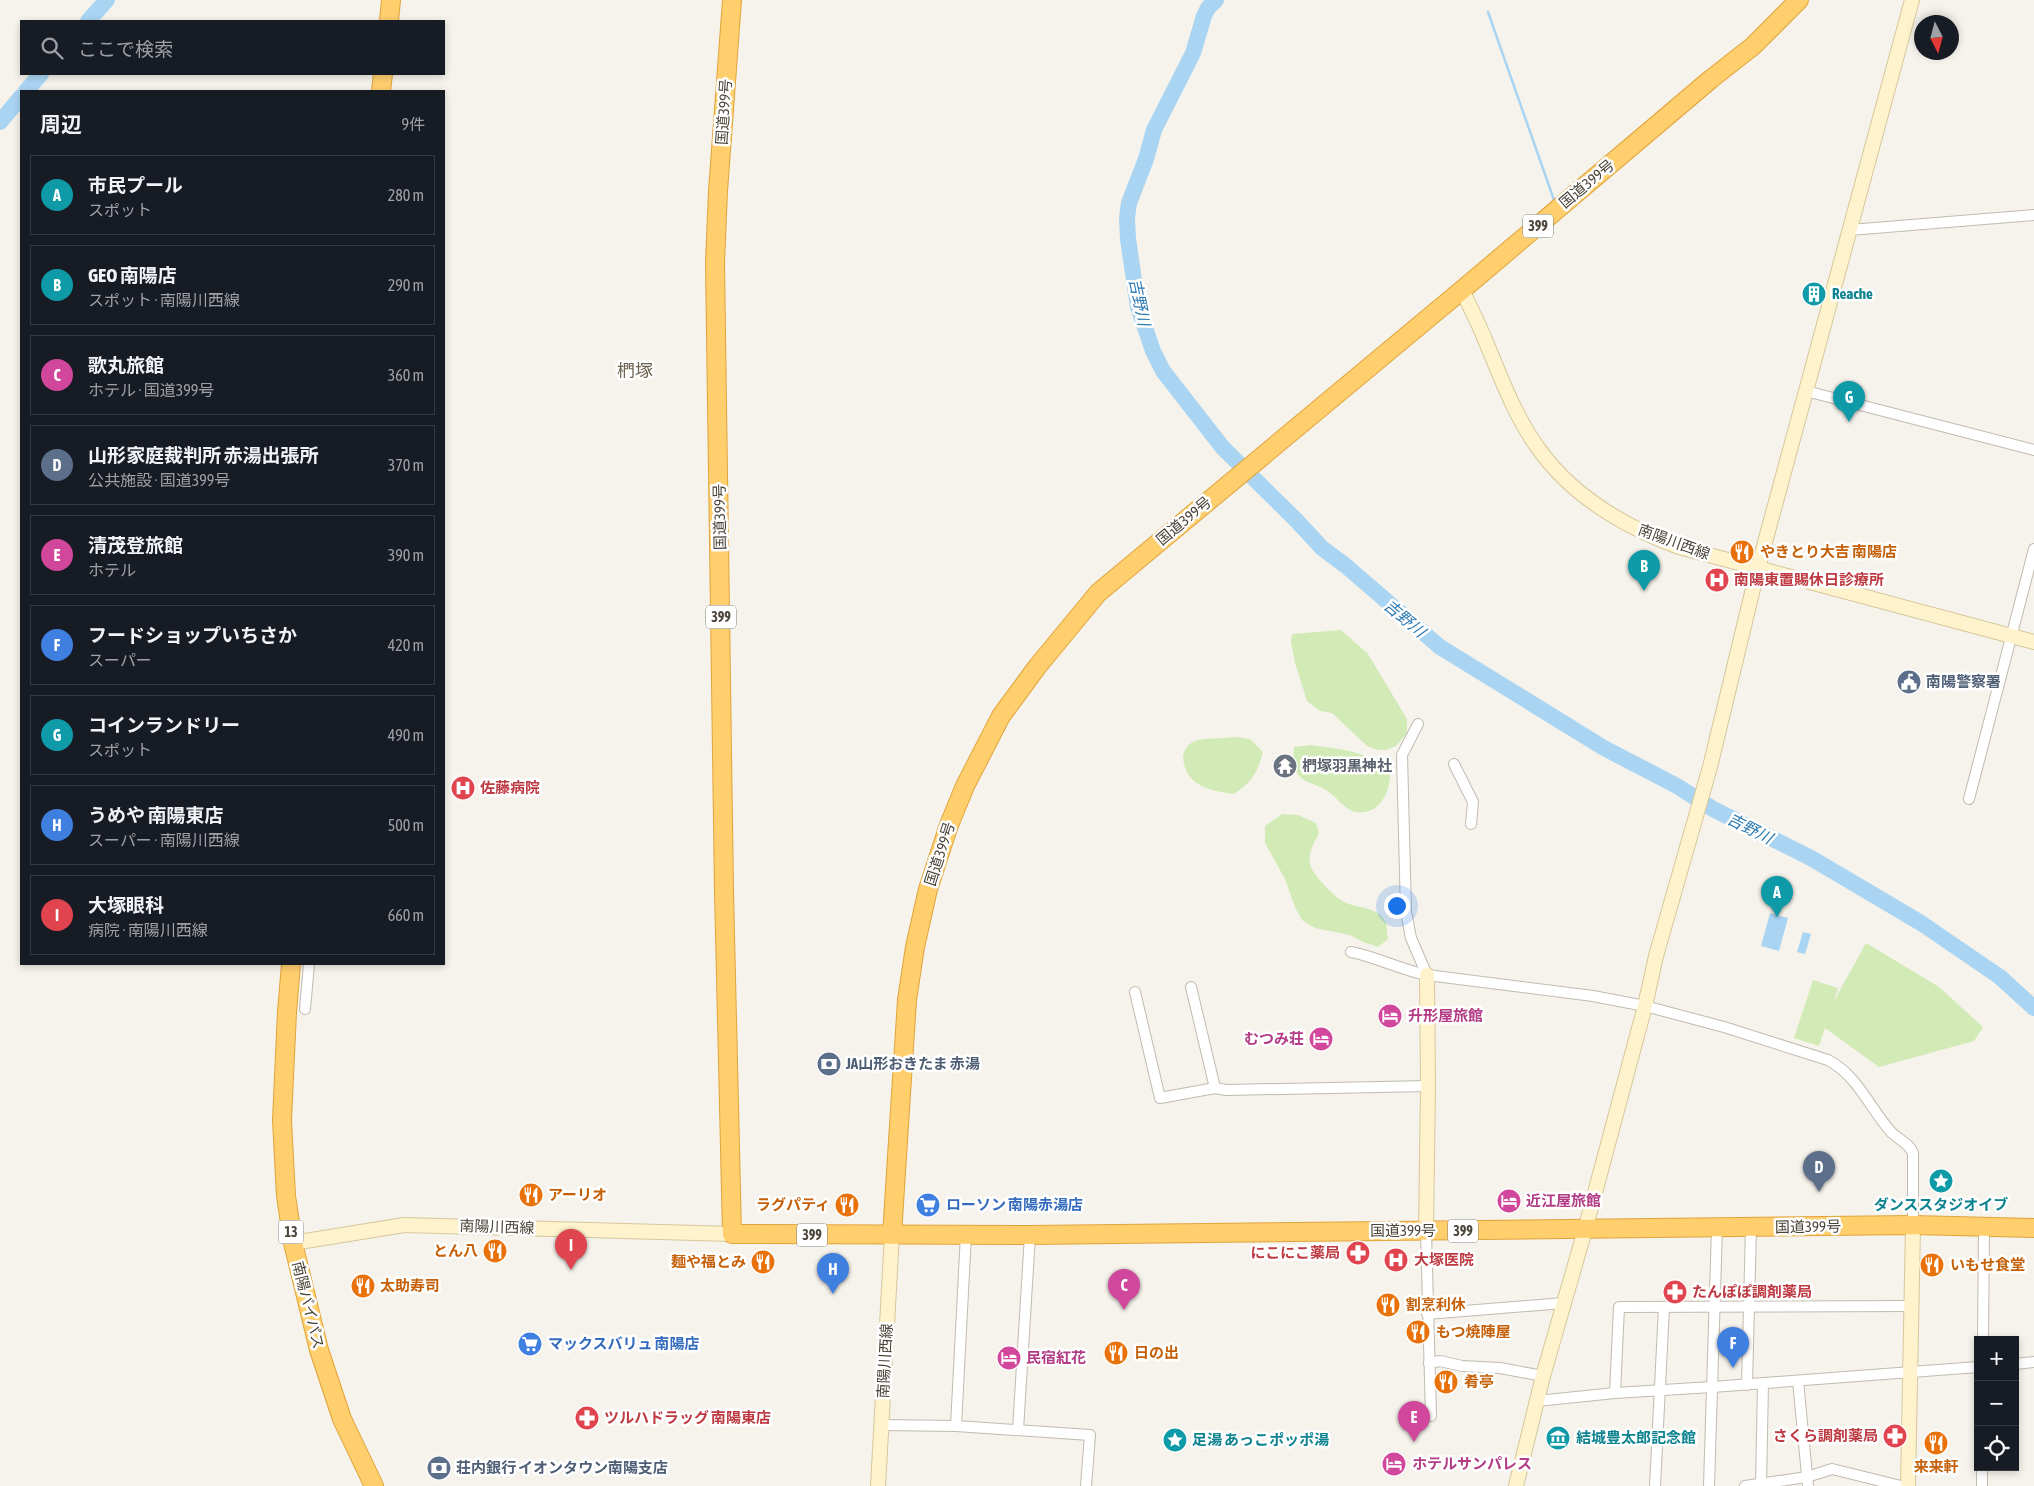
<!DOCTYPE html>
<html lang="ja">
<head>
<meta charset="utf-8">
<style>
  :root { --surface:#171b24; --page:#242831; --text:#f1f3f6; --muted:#9ea1a6; --line:#363941; --accent:#0b8043 }
  body { margin:0; font-family:"Asap Condensed","Noto Sans JP",sans-serif; background:var(--page); color:var(--text) }
  .controls { position:absolute; right:15px; bottom:15px; display:grid; overflow:hidden; border-radius:0px; box-shadow:0 2px 8px #0003 }
  .controls button { width:45px; height:45px; display:grid; place-items:center; padding:0; border:0; border-bottom:1px solid var(--line); background:var(--surface); color:var(--text); font:25px sans-serif }
  .compass { position:absolute; left:1914px; top:15px; width:45px; height:45px; border-radius:50%; background:var(--surface); box-shadow:0 2px 8px #0003; rotate:174deg }
  .you { position:absolute; left:1396px; top:905px; width:18px; height:18px; margin:-12px; border:4px solid #fff; border-radius:50%; background:#1a73e8; box-shadow:0 0 0 8px #1a73e833 }
  .badge { display:grid; place-items:center; width:32px; height:32px; border-radius:50%; background:var(--accent); color:#fff; font-size:16px; font-weight:700 }
  .pin { position:absolute; translate:-50% -41px; filter:drop-shadow(0 1px 2px #0008) }
  .pin::after { content:''; position:absolute; top:26px; width:18px; height:15px; background:inherit; clip-path:polygon(0 0,100% 0,50% 100%) }
  .list { margin:0; padding:0; list-style:none }
  h2 { display:flex; justify-content:space-between; align-items:center; height:65px; margin:0; padding:0 20px; font-size:21px }
  h2 small { font-size:16px; font-weight:400; color:var(--muted) }
  .list li { display:grid; grid-template-columns:32px 1fr auto; gap:15px; align-items:center; box-sizing:border-box; height:80px; margin:0 10px 10px; padding:0 10px; border:1px solid var(--line); border-radius:0px }
  .list b { display:block; font-size:19px; white-space:nowrap }
  .list p { margin:0; font-size:16px; white-space:nowrap; color:var(--muted) }
  .list em { font-size:16px; font-style:normal; color:var(--muted) }
  .icon { flex:none; width:28px; height:28px; fill:none; stroke:currentColor; stroke-width:2; stroke-linecap:round; stroke-linejoin:round }
  .map { position:relative; flex:none; width:2034px; height:1486px; overflow:hidden }
  .search { position:absolute; background:var(--surface); box-shadow:0 2px 8px #0003; left:20px; top:20px; width:425px; height:55px; display:flex; align-items:center; gap:12px; box-sizing:border-box; padding:0 18px; border-radius:0px; color:var(--muted); font-size:19px }
  .panel { position:absolute; background:var(--surface); box-shadow:0 2px 8px #0003; left:20px; top:90px; width:425px; height:875px; border-radius:0px }
  .map>svg:first-child { display:block }
</style>
</head>
<body>
<div class="map">
<svg width="2034" height="1486" viewBox="0 0 2034 1486">
  <rect width="100%" height="100%" fill="#f6f3ec"/>
  <g fill="#d2eab5">
    <path d="M1341,630L1368,654L1407,719V733L1396,746L1386,750H1378L1367,746L1332,713L1320,711L1307,701L1295,663L1291,642L1292,634Z"/>
    <path d="M1235,737L1250,739L1263,752C1257,773 1253,781 1234,794C1210,791 1185,786 1183,757C1183,752 1188,744 1193,742C1202,737 1223,739 1235,737Z"/>
    <path d="M1311,745C1338,749 1369,751 1390,770C1391,790 1381,815 1357,812C1345,811 1336,796 1326,790C1316,784 1303,783 1297,773C1292,765 1294,756 1294,747Z"/>
    <path d="M1282,814L1298,815L1316,823L1319,833C1304,861 1307,866 1327,888C1333,894 1340,901 1349,904C1361,908 1380,908 1386,923C1387,927 1387,934 1388,939L1378,947L1363,942L1350,935L1315,928L1302,920L1295,907L1285,879L1265,843V826Z"/>
    <path d="M1866,943L1939,987L1983,1027L1974,1041L1879,1067L1825,1028L1819,1046L1794,1038L1813,980L1838,988L1834,1001Z"/>
  </g>
  <g fill="#a9d4f2">
    <path d="M1770,913L1788,918L1779,951L1761,946Z"/>
    <path d="M1803,932L1811,934L1805,954L1797,952Z"/>
  </g>
  <g fill="none" stroke-linecap="round" stroke-linejoin="round">
    <path stroke="#a9d4f2" stroke-width="2.5" d="M1488,12L1554,200"/>
    <g stroke="#a9d4f2" stroke-width="16">
      <path d="M1216,0L1208,8L1204,16L1193,53L1154,130L1146,159L1129,203L1127,218L1128,239L1138,307L1153,351L1163,371L1223,448L1297,521L1322,548L1346,566L1440,647L1604,748L1677,786L1713,809L1811,858L1921,923L2000,977L2034,1008"/>
      <path d="M88,21L107,0"/>
      <path d="M26,91L41,74"/>
      <path d="M0,122L21,97"/>
    </g>
    <defs>
      <g id="street">
        <path d="M1850,230L2034,215"/>
        <path d="M1806,391L2034,450"/>
        <path d="M1418,724L1402,755L1406,912L1411,938L1427,975"/>
        <path d="M1454,764L1473,802L1471,824"/>
        <path d="M1969,799L2034,549"/>
        <path d="M1351,952C1377,957 1401,970 1427,975L1593,996L1645,1006L1724,1027L1828,1060C1858,1076 1869,1107 1891,1132C1899,1140 1909,1143 1913,1153V1225"/>
        <path d="M1191,987L1215,1088"/>
        <path d="M1135,992L1160,1098L1215,1088L1226,1090L1428,1086"/>
        <path d="M305,1009L309,964"/>
        <path d="M1426,1231L1431,1416"/>
        <path d="M1427,1314L1564,1303"/>
        <path d="M1983,1340L1984,1227"/>
        <path d="M1429,1363L1440,1361L1462,1366L1500,1368L1543,1376"/>
        <path d="M2015,1364L2034,1362"/>
        <path d="M1798,1381L1808,1486"/>
        <path d="M1747,1385L1751,1227"/>
        <path d="M1615,1393L1619,1307L1911,1306"/>
        <path d="M1537,1401L1615,1393L1712,1387L1978,1367"/>
        <path d="M882,1425L956,1426L1090,1435L1086,1486"/>
        <path d="M956,1426L966,1234"/>
        <path d="M1018,1430L1030,1235"/>
        <path d="M1655,1486L1664,1307"/>
        <path d="M1709,1486L1717,1228"/>
        <path d="M1745,1486L1807,1477L1832,1469L1901,1486"/>
        <path d="M1761,1486L1763,1383"/>
        <path d="M1982,1486V1467"/>
      </g>
      <g id="secondary">
        <path d="M1462,290C1470,307 1479,324 1486,342C1501,378 1515,416 1538,448C1572,496 1625,527 1679,547L2034,642"/>
        <path d="M1426,1231L1428,1086L1427,975"/>
        <path d="M293,1243L404,1225L732,1234"/>
        <path d="M878,1486L892,1235"/>
        <path d="M1516,1486L1543,1376L1585,1230L1645,1006L1656,956L1710,767L1758,568L1912,0"/>
        <path d="M1908,1486L1913,1225"/>
      </g>
      <g id="highway">
        <path d="M732,0L718,191L715,263L724,891L732,1234L1030,1235L1913,1225L2034,1228"/>
        <path d="M389,21L391,0"/>
        <path d="M381,91L383,74"/>
        <path d="M291,964L287,1012L282,1120L286,1196L293,1243L319,1350L342,1419L374,1486"/>
        <path d="M892,1235L907,1000L915,947L928,889L949,825L965,786L1001,716L1037,667L1098,593L1462,290L1711,79L1753,46L1799,0"/>
      </g>
    </defs>
    <use href="#street" stroke="#c2bbae" stroke-width="12"/>
    <use href="#secondary" stroke="#d6c79b" stroke-width="16"/>
    <use href="#highway" stroke="#e0a43c" stroke-width="20"/>
    <use href="#street" stroke="#fff" stroke-width="10"/>
    <use href="#secondary" stroke="#fff3cd" stroke-width="14"/>
    <use href="#highway" stroke="#ffcf6e" stroke-width="18"/>
  </g>
  <defs>
    <symbol id="building-disc" viewBox="-11 -11 22 22"><circle r="9.5" fill="#0f9aa8" stroke="#fff"/><path d="M-4-6H4V6H1V3H-1V6H-4ZM-2.5-4.3h1.7v1.8h-1.7ZM.8-4.3h1.7v1.8H.8ZM-2.5-1h1.7V.8h-1.7ZM.8-1h1.7V.8H.8Z" fill="#fff"/></symbol>
    <symbol id="restaurant-disc" viewBox="-11 -11 22 22"><circle r="9.5" fill="#e8710a" stroke="#fff"/><path d="M-5-6h1v4h1v-4h1v4h1v-4h1v5L-1.5 .5V6h-2V.5L-5-1ZM5-6V6H3V1.5H1.5Q1.5-4 5-6Z" fill="#fff"/></symbol>
    <symbol id="hospital-disc" viewBox="-11 -11 22 22"><circle r="9.5" fill="#e0444e" stroke="#fff"/><path d="M-5-5h3v3.5h4V-5h3V5h-3V1.5h-4V5h-3Z" fill="#fff"/></symbol>
    <symbol id="civic-disc" viewBox="-11 -11 22 22"><circle r="9.5" fill="#5c6f8a" stroke="#fff"/><path d="M-.6-6.5H3V-4.5H.6V-3L4-1V1h2V6H-6V1h2V-1L-.6-3ZM-1.2 2.5V6h2.4V2.5Z" fill="#fff"/></symbol>
    <symbol id="temple-disc" viewBox="-11 -11 22 22"><circle r="9.5" fill="#6b7280" stroke="#fff"/><path d="M0-6L5-2H3V0L6.5 2.5H4V6H1.5V3h-3V6H-4V2.5H-6.5L-3 0V-2H-5Z" fill="#fff"/></symbol>
    <symbol id="hotel-disc" viewBox="-11 -11 22 22"><circle r="9.5" fill="#d1479c" stroke="#fff"/><path d="M-6-4.5h1.5V1H6V5H4.5V3h-9V5H-6ZM-4 0a1.8 1.8 0 1 1 3.6 0ZM.5 0V-2.5h3Q6-2.5 6 0Z" fill="#fff"/></symbol>
    <symbol id="bank-disc" viewBox="-11 -11 22 22"><circle r="9.5" fill="#5c6f8a" stroke="#fff"/><path d="M-6-4H6V4H-6ZM0-2.3a2.3 2.3 0 1 0 0 4.6a2.3 2.3 0 1 0 0-4.6Z" fill="#fff"/></symbol>
    <symbol id="sight-disc" viewBox="-11 -11 22 22"><circle r="9.5" fill="#0f9aa8" stroke="#fff"/><path d="M0-6L1.8-2.2L6-1.7L2.9 1.2L3.7 5.4L0 3.3L-3.7 5.4L-2.9 1.2L-6-1.7L-1.8-2.2Z" fill="#fff"/></symbol>
    <symbol id="supermarket-disc" viewBox="-11 -11 22 22"><circle r="9.5" fill="#3f7fe0" stroke="#fff"/><path d="M-6-5.5h2.5l.6 2H6L4.5 2H-2.5L-4.4-4H-6ZM-1.5 3.2a1.3 1.3 0 1 0 .1 0ZM3 3.2a1.3 1.3 0 1 0 .1 0Z" fill="#fff"/></symbol>
    <symbol id="pharmacy-disc" viewBox="-11 -11 22 22"><circle r="9.5" fill="#e0444e" stroke="#fff"/><path d="M-2-6h4v4h4v4h-4v4h-4v-4h-4v-4h4Z" fill="#fff"/></symbol>
    <symbol id="museum-disc" viewBox="-11 -11 22 22"><circle r="9.5" fill="#0f9aa8" stroke="#fff"/><path d="M0-6L6-3V-2H-6V-3ZM-5-1h2V3h-2ZM-1-1h2V3h-2ZM3-1h2V3H3ZM-6 4H6V6H-6Z" fill="#fff"/></symbol>
  </defs>
  <g fill-rule="evenodd">
    <use href="#building-disc" x="1800" y="280" width="28" height="28"/>
    <use href="#restaurant-disc" x="1728" y="538" width="28" height="28"/>
    <use href="#hospital-disc" x="1703" y="566" width="28" height="28"/>
    <use href="#civic-disc" x="1895" y="668" width="28" height="28"/>
    <use href="#temple-disc" x="1271" y="752" width="28" height="28"/>
    <use href="#hospital-disc" x="449" y="774" width="28" height="28"/>
    <use href="#hotel-disc" x="1376" y="1002" width="28" height="28"/>
    <use href="#hotel-disc" x="1307" y="1025" width="28" height="28"/>
    <use href="#bank-disc" x="815" y="1050" width="28" height="28"/>
    <use href="#sight-disc" x="1927" y="1167" width="28" height="28"/>
    <use href="#restaurant-disc" x="517" y="1181" width="28" height="28"/>
    <use href="#hotel-disc" x="1495" y="1187" width="28" height="28"/>
    <use href="#restaurant-disc" x="833" y="1191" width="28" height="28"/>
    <use href="#supermarket-disc" x="914" y="1191" width="28" height="28"/>
    <use href="#restaurant-disc" x="481" y="1237" width="28" height="28"/>
    <use href="#pharmacy-disc" x="1344" y="1239" width="28" height="28"/>
    <use href="#hospital-disc" x="1382" y="1246" width="28" height="28"/>
    <use href="#restaurant-disc" x="749" y="1248" width="28" height="28"/>
    <use href="#restaurant-disc" x="1918" y="1251" width="28" height="28"/>
    <use href="#restaurant-disc" x="349" y="1272" width="28" height="28"/>
    <use href="#pharmacy-disc" x="1661" y="1278" width="28" height="28"/>
    <use href="#restaurant-disc" x="1374" y="1291" width="28" height="28"/>
    <use href="#restaurant-disc" x="1404" y="1318" width="28" height="28"/>
    <use href="#supermarket-disc" x="516" y="1330" width="28" height="28"/>
    <use href="#restaurant-disc" x="1102" y="1339" width="28" height="28"/>
    <use href="#hotel-disc" x="995" y="1344" width="28" height="28"/>
    <use href="#restaurant-disc" x="1432" y="1368" width="28" height="28"/>
    <use href="#pharmacy-disc" x="573" y="1404" width="28" height="28"/>
    <use href="#pharmacy-disc" x="1881" y="1422" width="28" height="28"/>
    <use href="#museum-disc" x="1544" y="1424" width="28" height="28"/>
    <use href="#sight-disc" x="1161" y="1426" width="28" height="28"/>
    <use href="#restaurant-disc" x="1922" y="1429" width="28" height="28"/>
    <use href="#hotel-disc" x="1380" y="1450" width="28" height="28"/>
    <use href="#bank-disc" x="425" y="1454" width="28" height="28"/>
  </g>
  <g text-anchor="middle" stroke-width="5" stroke-linejoin="round" paint-order="stroke">
    <g fill="#fff" stroke="#817c74" stroke-width="1">
      <rect x="1523" y="214.5" width="30" height="23" rx="4"/>
      <rect x="706" y="605.5" width="30" height="23" rx="4"/>
      <rect x="1448" y="1219.5" width="30" height="23" rx="4"/>
      <rect x="278.5" y="1220.5" width="25" height="23" rx="4"/>
      <rect x="797" y="1223.5" width="30" height="23" rx="4"/>
    </g>
    <g font-size="14" font-weight="bold" fill="#4b4439">
      <text x="1538" y="231">399</text>
      <text x="721" y="622">399</text>
      <text x="1463" y="1236">399</text>
      <text x="291" y="1237">13</text>
      <text x="812" y="1240">399</text>
    </g>
    <g font-size="15" fill="#4b4439" stroke="#fff">
      <text transform="translate(724 112) rotate(-86)" y="5">国道399号</text>
      <text transform="translate(1587 184) rotate(-40)" y="5">国道399号</text>
      <text transform="translate(720 517) rotate(-91)" y="5">国道399号</text>
      <text transform="translate(1184 521) rotate(-40)" y="5">国道399号</text>
      <text transform="translate(1674 542) rotate(20)" y="5">南陽川西線</text>
      <text transform="translate(940 854) rotate(-72)" y="5">国道399号</text>
      <text transform="translate(497 1227) rotate(2)" y="5">南陽川西線</text>
      <text transform="translate(1808 1227) rotate(-1)" y="5">国道399号</text>
      <text x="1403" y="1236">国道399号</text>
      <text transform="translate(308 1305) rotate(76)" y="5">南陽バイパス</text>
      <text transform="translate(885 1361) rotate(-87)" y="5">南陽川西線</text>
    </g>
    <g font-size="15" font-weight="bold" fill="#0d838f" stroke="#fff" text-anchor="start">
      <text x="1832" y="299">Reache</text>
      <text x="1941" y="1210" text-anchor="middle">ダンススタジオイブ</text>
      <text x="1576" y="1443">結城豊太郎記念館</text>
      <text x="1192" y="1445">足湯 あっこポッポ湯</text>
    </g>
    <g font-size="15" font-weight="bold" fill="#c56008" stroke="#fff" text-anchor="start">
      <text x="1760" y="557">やきとり大吉 南陽店</text>
      <text x="548" y="1200">アーリオ</text>
      <text x="830" y="1210" text-anchor="end">ラグパティ</text>
      <text x="478" y="1256" text-anchor="end">とん八</text>
      <text x="746" y="1267" text-anchor="end">麺や福とみ</text>
      <text x="1950" y="1270">いもせ食堂</text>
      <text x="380" y="1291">太助寿司</text>
      <text x="1406" y="1310">割烹利休</text>
      <text x="1436" y="1337">もつ焼陣屋</text>
      <text x="1134" y="1358">日の出</text>
      <text x="1464" y="1387">肴亭</text>
      <text x="1936" y="1472" text-anchor="middle">来来軒</text>
    </g>
    <g font-size="15" font-weight="bold" fill="#be3a42" stroke="#fff" text-anchor="start">
      <text x="1734" y="585">南陽東置賜休日診療所</text>
      <text x="480" y="793">佐藤病院</text>
      <text x="1340" y="1258" text-anchor="end">にこにこ薬局</text>
      <text x="1414" y="1265">大塚医院</text>
      <text x="1692" y="1297">たんぽぽ調剤薬局</text>
      <text x="604" y="1423">ツルハドラッグ 南陽東店</text>
      <text x="1878" y="1441" text-anchor="end">さくら調剤薬局</text>
    </g>
    <g font-size="15" font-weight="bold" fill="#4e5e75" stroke="#fff" text-anchor="start">
      <text x="1926" y="687">南陽警察署</text>
      <text x="846" y="1069">JA山形おきたま 赤湯</text>
      <text x="456" y="1473">荘内銀行 イオンタウン南陽支店</text>
    </g>
    <g font-size="15" font-weight="bold" fill="#5b616d" stroke="#fff" text-anchor="start">
      <text x="1302" y="771">椚塚羽黒神社</text>
    </g>
    <g font-size="15" font-weight="bold" fill="#b23c85" stroke="#fff" text-anchor="start">
      <text x="1408" y="1021">升形屋旅館</text>
      <text x="1304" y="1044" text-anchor="end">むつみ荘</text>
      <text x="1526" y="1206">近江屋旅館</text>
      <text x="1026" y="1363">民宿紅花</text>
      <text x="1412" y="1469">ホテルサンパレス</text>
    </g>
    <g font-size="15" font-weight="bold" fill="#366cbe" stroke="#fff" text-anchor="start">
      <text x="946" y="1210">ローソン 南陽赤湯店</text>
      <text x="548" y="1349">マックスバリュ 南陽店</text>
    </g>
    <g font-size="16" font-style="italic" fill="#2e7ab2" stroke="#fff">
      <text transform="translate(1140 302) rotate(78)" y="6">吉野川</text>
      <text transform="translate(1405 618) rotate(40)" y="6">吉野川</text>
      <text transform="translate(1750 828) rotate(27)" y="6">吉野川</text>
    </g>
    <g font-size="18" fill="#6e6250" stroke="#fff">
      <text x="635" y="377">椚塚</text>
    </g>
  </g>
</svg>
<div class="controls">
<button>+</button>
<button>−</button>
<button><svg class="icon" aria-label="locate" viewBox="0 0 24 24"><circle cx="12" cy="12" r="6"/><path d="M12 2v4M12 18v4M2 12h4M18 12h4"/></svg></button>
</div>
<svg class="compass" viewBox="-18 -18 36 36"><path d="M0-13l5 13h-10z" fill="#e53935"/><path d="M0 13l5-13h-10z" fill="#9ea1a6"/></svg>
<div class="you"></div>
<div class="pin badge" style="left:1777px;top:917px;background:#0f9aa8">A</div>
<div class="pin badge" style="left:1644px;top:591px;background:#0f9aa8">B</div>
<div class="pin badge" style="left:1124px;top:1310px;background:#d1479c">C</div>
<div class="pin badge" style="left:1819px;top:1192px;background:#5c6f8a">D</div>
<div class="pin badge" style="left:1414px;top:1442px;background:#d1479c">E</div>
<div class="pin badge" style="left:1733px;top:1368px;background:#3f7fe0">F</div>
<div class="pin badge" style="left:1849px;top:422px;background:#0f9aa8">G</div>
<div class="pin badge" style="left:833px;top:1294px;background:#3f7fe0">H</div>
<div class="pin badge" style="left:571px;top:1270px;background:#e0444e">I</div>
<div class="search"><svg class="icon" aria-label="search" viewBox="0 0 24 24"><circle cx="10" cy="10" r="6"/><path d="M15 15l6 6"/></svg>ここで検索</div>
<section class="panel">
<h2>周辺<small>9件</small></h2>
<ul class="list">
<li><span class="badge" style="background:#0f9aa8">A</span><div><b>市民プール</b><p>スポット</p></div><em>280 m</em></li>
<li><span class="badge" style="background:#0f9aa8">B</span><div><b>GEO 南陽店</b><p>スポット · 南陽川西線</p></div><em>290 m</em></li>
<li><span class="badge" style="background:#d1479c">C</span><div><b>歌丸旅館</b><p>ホテル · 国道399号</p></div><em>360 m</em></li>
<li><span class="badge" style="background:#5c6f8a">D</span><div><b>山形家庭裁判所 赤湯出張所</b><p>公共施設 · 国道399号</p></div><em>370 m</em></li>
<li><span class="badge" style="background:#d1479c">E</span><div><b>清茂登旅館</b><p>ホテル</p></div><em>390 m</em></li>
<li><span class="badge" style="background:#3f7fe0">F</span><div><b>フードショップいちさか</b><p>スーパー</p></div><em>420 m</em></li>
<li><span class="badge" style="background:#0f9aa8">G</span><div><b>コインランドリー</b><p>スポット</p></div><em>490 m</em></li>
<li><span class="badge" style="background:#3f7fe0">H</span><div><b>うめや 南陽東店</b><p>スーパー · 南陽川西線</p></div><em>500 m</em></li>
<li><span class="badge" style="background:#e0444e">I</span><div><b>大塚眼科</b><p>病院 · 南陽川西線</p></div><em>660 m</em></li>
</ul>
</section>
</div>
</body>
</html>
